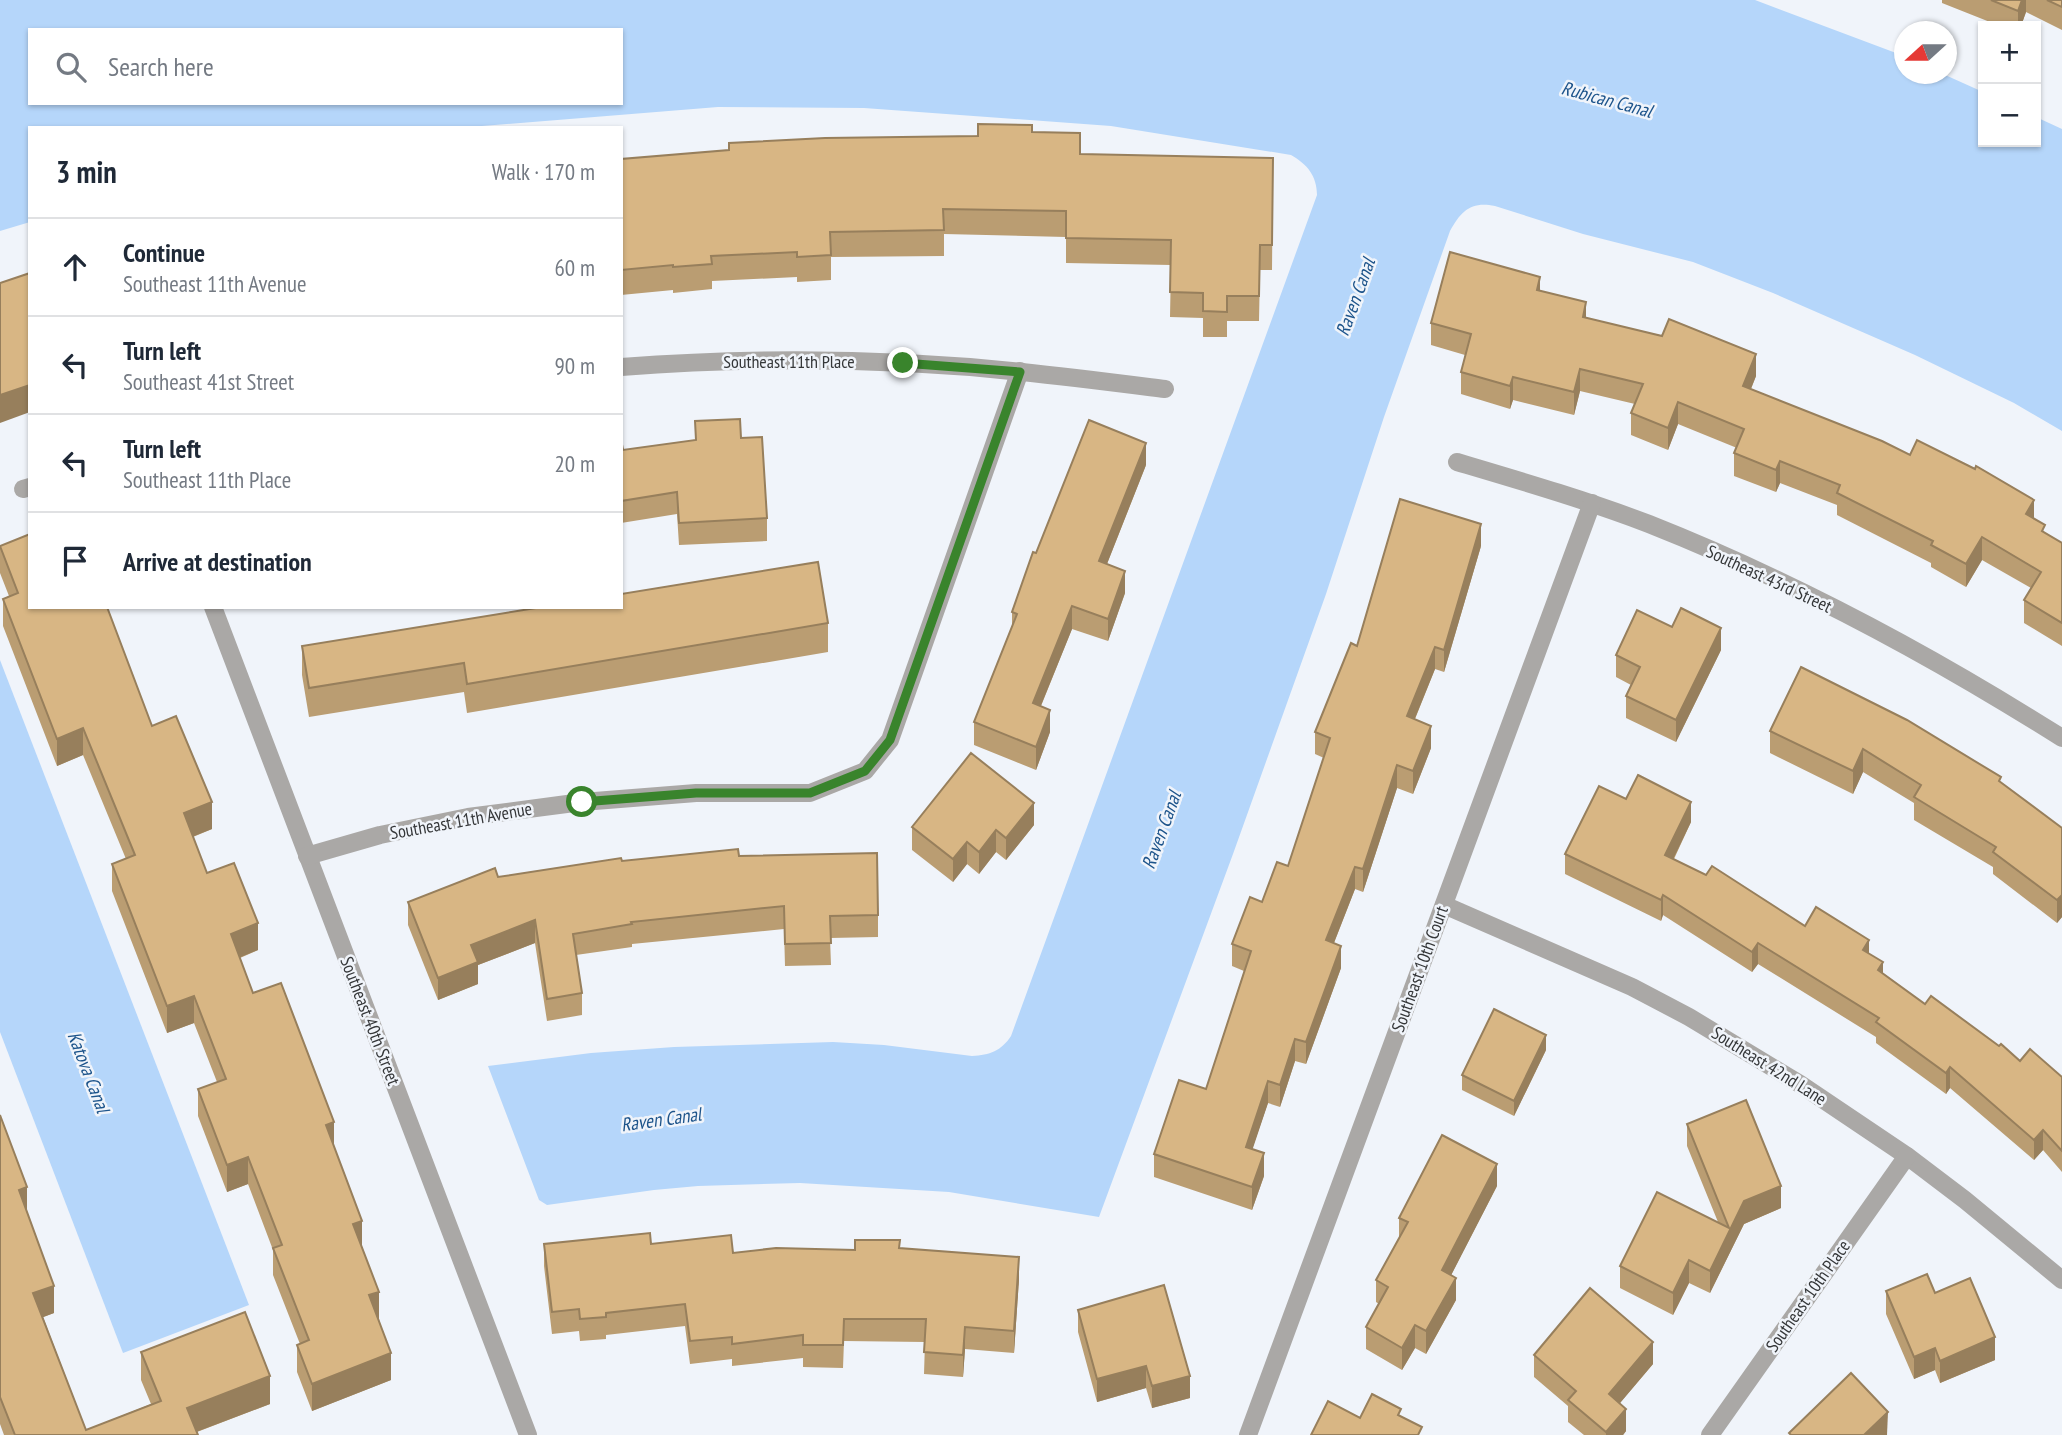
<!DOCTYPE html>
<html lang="en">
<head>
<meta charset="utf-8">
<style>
  :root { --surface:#fff; --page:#f2f2f3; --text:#1f2937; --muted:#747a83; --line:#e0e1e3 }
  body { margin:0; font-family:"PT Sans Narrow",sans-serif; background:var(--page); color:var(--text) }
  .controls { position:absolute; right:21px; top:21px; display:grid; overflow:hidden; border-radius:0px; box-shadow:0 2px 5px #0004 }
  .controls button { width:63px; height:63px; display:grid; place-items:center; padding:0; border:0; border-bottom:2px solid var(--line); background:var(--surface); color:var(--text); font:35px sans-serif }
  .compass { position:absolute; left:1894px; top:21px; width:63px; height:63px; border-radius:50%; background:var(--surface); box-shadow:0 2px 5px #0004; rotate:249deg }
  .stop { position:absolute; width:21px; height:21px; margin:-16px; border:5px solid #39842c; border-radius:50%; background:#fff }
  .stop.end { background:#39842c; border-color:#fff; box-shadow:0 2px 7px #0008 }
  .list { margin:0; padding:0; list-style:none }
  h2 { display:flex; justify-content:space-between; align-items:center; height:91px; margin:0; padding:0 28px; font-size:30px }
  h2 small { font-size:23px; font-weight:400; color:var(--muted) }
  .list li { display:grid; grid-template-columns:46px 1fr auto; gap:21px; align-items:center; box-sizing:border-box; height:98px; padding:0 28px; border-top:2px solid var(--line) }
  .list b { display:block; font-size:26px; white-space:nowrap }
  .list p { margin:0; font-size:23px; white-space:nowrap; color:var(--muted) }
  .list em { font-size:23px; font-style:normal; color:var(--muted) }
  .icon { flex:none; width:38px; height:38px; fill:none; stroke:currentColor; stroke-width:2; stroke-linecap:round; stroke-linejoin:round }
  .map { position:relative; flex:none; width:2062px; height:1435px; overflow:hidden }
  .search { position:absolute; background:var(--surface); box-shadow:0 2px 5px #0004; left:28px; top:28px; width:595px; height:77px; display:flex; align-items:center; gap:18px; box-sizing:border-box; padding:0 24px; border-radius:0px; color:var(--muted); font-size:26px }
  .panel { position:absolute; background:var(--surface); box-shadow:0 2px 5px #0004; left:28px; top:126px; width:595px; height:483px; border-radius:0px }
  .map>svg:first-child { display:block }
</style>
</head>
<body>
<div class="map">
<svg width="2062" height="1435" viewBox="0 0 2062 1435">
  <rect width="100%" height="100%" fill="#f0f4fa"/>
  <g fill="#b5d6fa" fill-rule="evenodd">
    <path d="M0,0H1755L1904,56V74H1943L1983,92V142H2036V117L2062,129V431L2014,403L1915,355L1773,293L1693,262L1583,234L1495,206C1471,201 1461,211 1450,231L1384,417L1326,594L1233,854L1099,1217L949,1192L800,1183L698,1186L654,1190L547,1205L539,1200L488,1066L591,1053L674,1047L833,1042L884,1045L972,1056C990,1055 1001,1051 1011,1036L1317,195C1317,176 1307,164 1291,155L1111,126L864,108L718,107L457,128H30V222L0,231ZM30,30H621V103H30Z"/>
    <path d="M0,660L249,1305L123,1353L0,1032Z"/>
  </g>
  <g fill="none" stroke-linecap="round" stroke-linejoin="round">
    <g stroke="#aaa8a6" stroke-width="18">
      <path d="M621,367C754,357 889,358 1022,372C1070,377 1117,383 1165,389"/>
      <path d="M1457,462C1521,481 1586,500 1649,524C1793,581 1931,655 2062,738"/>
      <path d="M23,489L30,487"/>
      <path d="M213,607L528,1435"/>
      <path d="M307,856L380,835L468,817L582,802L696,793H810L865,771L890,740L1020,371"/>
      <path d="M1444,905L1632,987L1689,1017L1800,1084L1907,1156L1965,1200L2062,1280"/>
      <path d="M1248,1435L1592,503"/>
      <path d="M1710,1435L1907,1156"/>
    </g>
  </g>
  <g fill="#ba9d72">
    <path d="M1942,0H2062V30L2026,12L2021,26H2000L1942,3Z"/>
    <path d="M1032,132L1080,154L1273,158L1272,270H1260L1259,321H1227V337H1203V318L1170,317L1171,265L1066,263V237L944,234V256L831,257V280L797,282V277L712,281V289L673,293V290L621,295V159Z"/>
    <path d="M1540,291L1586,318L1756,376L1751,389L2034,518L2045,533L2062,543V646L2024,623V600L2031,588L1982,560L1966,587L1931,567V563L1837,515V505L1780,483L1776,492L1734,476V453L1737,448L1678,424L1668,450L1631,435V413L1635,404L1580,391L1574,415L1513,400L1510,409L1461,394V372L1465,355L1431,345V323Z"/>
    <path d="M695,421L741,438L767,518V541L679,545L677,514L621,523V439L623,450L695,440Z"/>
    <path d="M1146,465L1107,564L1125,593L1108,641L1072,629L1041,706L1050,732L1036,770L974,745V722L1012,626V612L1036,553Z"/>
    <path d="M0,546L152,726L212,829L193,837L207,873L258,950L240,958L253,993L334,1146L362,1248L379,1319L391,1380L312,1411L297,1372V1345L300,1344L273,1275V1250L248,1184L227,1192L198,1116V1089L217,1082L194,1023L167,1033L112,891V864L126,859L83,755L57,766L3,626V599L9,596L0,573Z"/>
    <path d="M1481,546L1444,672L1435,669L1415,719L1431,748L1413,794L1397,788L1363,892L1355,889L1334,943L1341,968L1306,1064L1295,1061L1280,1107L1268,1103L1252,1149L1264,1176L1252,1210L1154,1177V1154L1206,1089L1244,971L1232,966V944L1288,866L1324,758L1315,754V732L1357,646Z"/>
    <path d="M828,623V652L467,713L464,692L309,717L302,675V646Z"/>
    <path d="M1721,650L1676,742L1626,718V696L1631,685L1616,677V655Z"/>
    <path d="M1801,667L2001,783L2062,828V917L2057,923L1993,874V867L1914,820V803L1863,772L1853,794L1770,753V731Z"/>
    <path d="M1626,799L1691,822L1674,859L1805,926L1869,954L1883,973L1925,1004L2020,1061L2062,1077V1172L2043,1150L2034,1160L1950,1088L1946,1094L1876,1043V1037L1758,964L1752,972L1663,915L1661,921L1565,874V854Z"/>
    <path d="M1034,825L1006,860L996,852L979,874L967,864L953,882L912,850V827Z"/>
    <path d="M739,856L878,915V937L830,938L831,965L785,966L784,929L632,944V947L576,955L582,993V1015L547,1021L535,943L478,965V984L438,1000L408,925V902L498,877Z"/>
    <path d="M1546,1050L1514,1116L1462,1090V1075Z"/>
    <path d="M0,1115L54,1313L43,1317L86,1430L151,1404L141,1380V1352L270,1404L197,1432L198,1435H4L0,1424Z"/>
    <path d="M1687,1124L1781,1208L1744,1224L1710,1293L1689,1283L1673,1315L1620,1288V1266L1718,1222L1687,1146Z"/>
    <path d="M1497,1186L1451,1275L1456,1300L1426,1354L1415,1348L1402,1370L1366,1349V1327L1379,1304L1376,1302V1280L1399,1238V1218Z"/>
    <path d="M544,1244H651L733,1253L899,1248L1019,1279L1014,1353L965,1349L963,1377L924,1374L925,1342L844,1341L843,1368L803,1367V1358L732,1366V1359L690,1364L685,1326L606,1335V1339L580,1341L579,1331L552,1334L544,1266Z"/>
    <path d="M1886,1291L1935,1293L1995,1360L1940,1383L1935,1370L1914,1379L1886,1314Z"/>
    <path d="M1078,1310L1190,1398L1152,1408L1146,1388L1097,1402L1078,1332Z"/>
    <path d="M1534,1355L1653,1364L1620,1403L1626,1431L1623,1435H1584L1568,1422V1406L1534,1377Z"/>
  </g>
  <g fill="#977f5c">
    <path d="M2022,0H2026V12L2021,26H2018V11Z"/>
    <path d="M1540,277V299L1537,290Z"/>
    <path d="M1586,302V325L1583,317Z"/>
    <path d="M1756,354V376L1743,408V386Z"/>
    <path d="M1580,369V391L1574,415V392Z"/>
    <path d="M1513,377V400L1510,409V386Z"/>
    <path d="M30,385V412L0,423V395Z"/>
    <path d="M1678,402V424L1668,450V428Z"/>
    <path d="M1146,443V465L1099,584V561Z"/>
    <path d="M1780,461V483L1776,492V470Z"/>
    <path d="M2034,500V522L2026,514Z"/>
    <path d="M1481,524V546L1444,672V650Z"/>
    <path d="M1982,537V560L1966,587V564Z"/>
    <path d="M1125,571V593L1108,641V619Z"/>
    <path d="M1072,606V629L1033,725V703Z"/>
    <path d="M1721,628V650L1676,742V720Z"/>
    <path d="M1435,647V669L1407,738V716Z"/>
    <path d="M1050,710V732L1036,770V747Z"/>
    <path d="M1431,726V748L1413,794V771Z"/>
    <path d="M83,728V755L57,766V739Z"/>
    <path d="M1863,749V772L1853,794V771Z"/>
    <path d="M1397,765V788L1363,892V869Z"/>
    <path d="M212,802V829L184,840V813Z"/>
    <path d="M1691,802V822L1665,876V855Z"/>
    <path d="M1034,803V825L1006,860V838Z"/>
    <path d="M996,830V852L979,874V852Z"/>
    <path d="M967,842V864L953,882V859Z"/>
    <path d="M1355,867V889L1326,963V940Z"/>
    <path d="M1663,895V915L1661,921V900Z"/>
    <path d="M2062,895V917L2057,923V900Z"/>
    <path d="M535,920V943L478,965V984L438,1000V978L471,945Z"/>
    <path d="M258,923V950L231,961V934Z"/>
    <path d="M1869,940V961L1863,950Z"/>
    <path d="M1758,943V964L1752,972V952Z"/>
    <path d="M1341,946V968L1306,1064V1042Z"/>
    <path d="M1883,962V983L1878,970Z"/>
    <path d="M194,996V1023L167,1033V1006Z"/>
    <path d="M1546,1035V1050L1514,1116V1101Z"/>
    <path d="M1295,1039V1061L1280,1107V1085Z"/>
    <path d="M1950,1067V1088L1946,1094V1073Z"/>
    <path d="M1268,1081V1103L1246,1169V1147Z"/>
    <path d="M334,1122V1149L326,1125Z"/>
    <path d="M2043,1130V1150L2034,1160V1140Z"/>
    <path d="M1264,1153V1176L1252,1210V1187Z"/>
    <path d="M248,1157V1184L227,1192V1165Z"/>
    <path d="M1497,1164V1186L1442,1293V1270Z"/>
    <path d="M1781,1186V1208L1744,1224L1710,1293V1271L1744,1201Z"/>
    <path d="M27,1187V1215L19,1190Z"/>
    <path d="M362,1221V1248L353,1224Z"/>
    <path d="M1019,1257V1279L1014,1353V1331Z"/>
    <path d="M1689,1260V1283L1673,1315V1293Z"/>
    <path d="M1456,1278V1300L1426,1354V1331Z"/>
    <path d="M54,1286V1313L33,1321V1293Z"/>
    <path d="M379,1292V1319L369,1322V1295Z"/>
    <path d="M1415,1325V1348L1402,1370V1348Z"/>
    <path d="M965,1327V1349L963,1377V1355Z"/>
    <path d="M1995,1337V1360L1940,1383V1361Z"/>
    <path d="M1653,1342V1364L1609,1416V1394Z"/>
    <path d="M1935,1348V1370L1914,1379V1357Z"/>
    <path d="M391,1353V1380L312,1411V1384Z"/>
    <path d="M1146,1366V1388L1097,1402V1379Z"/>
    <path d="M270,1376V1404L188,1435L187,1408Z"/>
    <path d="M1190,1376V1398L1152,1408V1386Z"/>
    <path d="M1626,1409V1431L1623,1435H1606V1432Z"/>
    <path d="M1888,1412L1887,1435H1864Z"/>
  </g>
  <g fill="#d8b684" stroke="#977f5c" stroke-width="2">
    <path d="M1991,0H2022L2018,11Z"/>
    <path d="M2047,0H2062V7Z"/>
    <path d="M978,124L1032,125V132L1080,133V154L1273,158L1272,245H1260L1259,296H1227V312L1203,311V293L1170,292L1171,240L1066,238V211L943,209L944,230L830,232L831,255L797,257V252L711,256L712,264L673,267V265L621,270V159L729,150V143L825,138L978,136Z"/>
    <path d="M1450,252L1540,277L1537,290L1586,302L1583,317L1662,336L1669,319L1756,354L1743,386L1882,441L1910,455L1917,440L1975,469L1976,466L2034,500L2026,514L2045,525L2042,531L2062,543V623L2024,600L2041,572L1982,537L1966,564L1931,545L1933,541L1837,493L1840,485L1780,461L1776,470L1734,453L1744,429L1678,402L1668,428L1631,413L1643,384L1580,369L1574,392L1513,377L1510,386L1461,372L1471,334L1431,323Z"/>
    <path d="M30,273V385L0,395V283Z"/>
    <path d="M740,419L741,438L762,437L767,518L679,523L677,492L621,501V439L623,450L696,440L695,421Z"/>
    <path d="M1089,420L1146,443L1099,561L1125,571L1108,619L1072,606L1033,703L1050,710L1036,747L974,722L1017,614L1012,612L1033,552L1036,553Z"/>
    <path d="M1400,499L1481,524L1444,650L1435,647L1407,716L1431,726L1413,771L1397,765L1363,869L1355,867L1326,940L1341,946L1306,1042L1295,1039L1280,1085L1268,1081L1246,1147L1264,1153L1252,1187L1154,1154L1179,1080L1206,1089L1251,951L1232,944L1250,897L1262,902L1277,862L1288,866L1330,738L1315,732L1351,643L1357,646Z"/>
    <path d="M30,534V607H107L152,726L176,716L212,802L184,813L207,873L234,863L258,923L231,934L253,993L281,983L334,1122L326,1125L362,1221L353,1224L379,1292L369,1295L391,1353L312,1384L297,1345L309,1340L273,1248L282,1245L248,1157L227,1165L198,1089L226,1079L194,996L167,1006L112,864L135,855L83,728L57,739L3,599L18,593L0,546Z"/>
    <path d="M818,562L828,623L467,684L464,663L309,688L302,646L542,607H621V594Z"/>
    <path d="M1681,608L1721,628L1676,720L1626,696L1640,667L1616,655L1637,610L1672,627Z"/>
    <path d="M1801,667L1907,720L2001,777L1999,781L2062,828V895L2057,900L1993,852L1996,847L1914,797L1921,785L1863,749L1853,771L1770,731Z"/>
    <path d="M971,753L1034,803L1006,838L996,830L979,852L967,842L953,859L912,827Z"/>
    <path d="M1638,775L1691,802L1665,855L1706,875L1712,866L1805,926L1816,907L1869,940L1863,950L1883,962L1878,970L1925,1004L1931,996L1999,1046L2001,1044L2020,1061L2030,1049L2062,1077V1151L2043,1130L2034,1140L1950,1067L1946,1073L1876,1022L1879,1018L1758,943L1752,952L1663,895L1661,900L1565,854L1599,786L1626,799Z"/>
    <path d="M738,849L739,856L877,853L878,915L830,916L831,943L785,944L784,906L631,922L632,924L573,934L582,993L547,999L535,920L471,945L478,962L438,978L408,902L495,868L498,877L621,858L622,861Z"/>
    <path d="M1494,1009L1546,1035L1514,1101L1462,1075Z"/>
    <path d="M1746,1100L1781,1186L1744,1201L1710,1271L1689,1260L1673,1293L1620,1266L1657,1192L1729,1228L1687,1124Z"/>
    <path d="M0,1115L27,1187L19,1190L54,1286L33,1293L86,1430L161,1401L141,1352L245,1312L270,1376L187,1408L198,1435H15L0,1397Z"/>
    <path d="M1442,1135L1497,1164L1442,1270L1456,1278L1426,1331L1415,1325L1402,1348L1366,1327L1388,1287L1376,1280L1408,1222L1399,1218Z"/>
    <path d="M650,1233L651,1244L731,1235L733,1253L776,1248L855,1250V1240H900L899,1248L1019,1257L1014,1331L965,1327L963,1355L924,1352L926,1319H844L843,1345H803V1335L732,1344V1337L690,1341L685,1304L606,1313V1317L580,1319L579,1309L552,1312L544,1244Z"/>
    <path d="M1927,1274L1935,1293L1970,1278L1995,1337L1940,1361L1935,1348L1914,1357L1886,1291Z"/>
    <path d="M1164,1285L1190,1376L1152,1386L1146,1366L1097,1379L1078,1310Z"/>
    <path d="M1590,1288L1653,1342L1609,1394L1626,1409L1606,1432L1568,1400L1576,1391L1534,1355Z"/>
    <path d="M1851,1373L1888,1412L1864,1435H1791L1789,1433Z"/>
    <path d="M1372,1394L1401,1409L1398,1415L1422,1427L1418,1435H1311L1328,1401L1360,1418Z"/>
  </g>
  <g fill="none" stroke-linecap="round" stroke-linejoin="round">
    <path stroke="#39842c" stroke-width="9" d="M582,802L696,793H810L865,771L890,740L1020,372L903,363"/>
  </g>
  <g text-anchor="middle" stroke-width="5" stroke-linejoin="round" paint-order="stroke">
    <g font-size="18" fill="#353739" stroke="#f0f4fa">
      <text x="789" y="368">Southeast 11th Place</text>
      <text transform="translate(1769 579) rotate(25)" y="6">Southeast 43rd Street</text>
      <text transform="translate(461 821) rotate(-10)" y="6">Southeast 11th Avenue</text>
      <text transform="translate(1420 969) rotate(-70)" y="6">Southeast 10th Court</text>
      <text transform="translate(370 1021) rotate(69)" y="6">Southeast 40th Street</text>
      <text transform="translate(1769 1066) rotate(32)" y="6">Southeast 42nd Lane</text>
      <text transform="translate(1808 1296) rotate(-55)" y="6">Southeast 10th Place</text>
    </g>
    <g font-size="19" font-style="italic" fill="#1d548b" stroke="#f0f4fa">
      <text transform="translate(1607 99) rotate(15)" y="7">Rubican Canal</text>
      <text transform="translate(1355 297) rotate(-70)" y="7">Raven Canal</text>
      <text transform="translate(1161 830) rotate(-70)" y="7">Raven Canal</text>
      <text transform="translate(89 1072) rotate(69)" y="7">Katova Canal</text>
      <text transform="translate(661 1119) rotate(-8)" y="7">Raven Canal</text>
    </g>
  </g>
</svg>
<div class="controls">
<button>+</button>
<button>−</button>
</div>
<svg class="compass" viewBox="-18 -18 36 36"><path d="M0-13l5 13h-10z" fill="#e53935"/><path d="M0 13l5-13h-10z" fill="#747a83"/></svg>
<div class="stop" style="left:582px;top:802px"></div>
<div class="stop end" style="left:903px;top:363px"></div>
<div class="search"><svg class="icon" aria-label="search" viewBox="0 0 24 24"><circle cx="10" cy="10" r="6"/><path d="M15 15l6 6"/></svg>Search here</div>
<section class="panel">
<h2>3 min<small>Walk · 170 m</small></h2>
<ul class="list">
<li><svg class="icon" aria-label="ahead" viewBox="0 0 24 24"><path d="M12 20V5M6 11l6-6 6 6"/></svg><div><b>Continue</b><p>Southeast 11th Avenue</p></div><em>60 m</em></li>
<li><svg class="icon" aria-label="left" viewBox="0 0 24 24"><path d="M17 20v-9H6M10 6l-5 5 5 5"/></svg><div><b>Turn left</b><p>Southeast 41st Street</p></div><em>90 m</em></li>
<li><svg class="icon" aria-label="left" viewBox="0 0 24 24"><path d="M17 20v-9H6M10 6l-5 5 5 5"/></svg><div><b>Turn left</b><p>Southeast 11th Place</p></div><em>20 m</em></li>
<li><svg class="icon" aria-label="arrive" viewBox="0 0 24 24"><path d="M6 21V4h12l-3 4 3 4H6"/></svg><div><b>Arrive at destination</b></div></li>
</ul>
</section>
</div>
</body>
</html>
